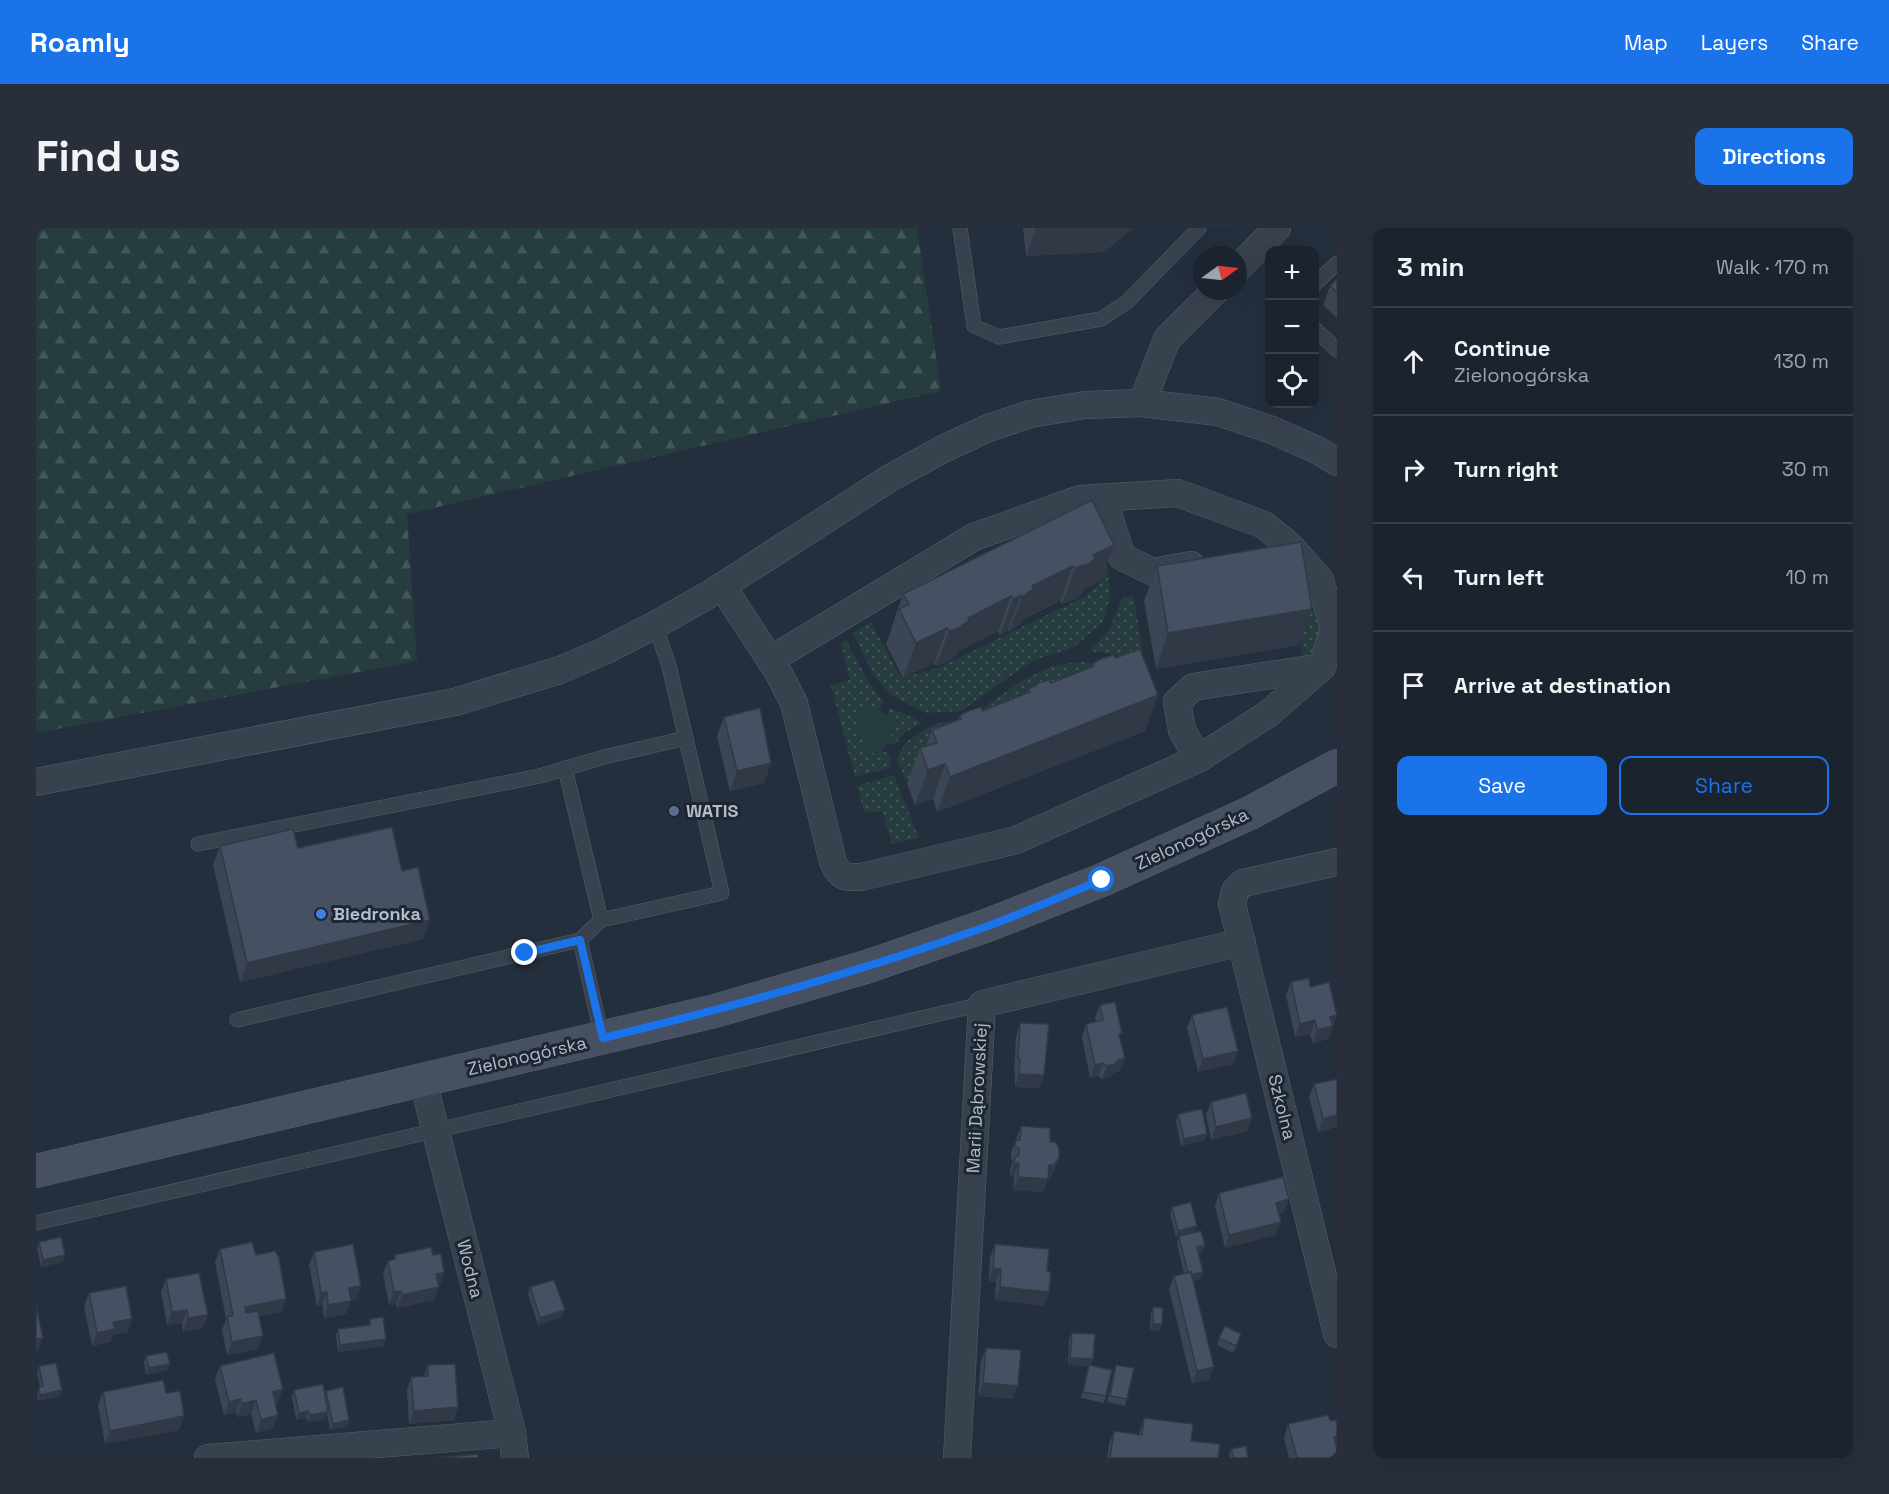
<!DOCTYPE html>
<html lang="en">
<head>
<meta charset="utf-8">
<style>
  :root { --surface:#1b232e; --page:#282f3a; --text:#f1f3f6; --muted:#a0a4aa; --line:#39404a; --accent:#1a73e8 }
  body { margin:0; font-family:"Space Grotesk",sans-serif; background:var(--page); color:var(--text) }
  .controls { position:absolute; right:18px; top:18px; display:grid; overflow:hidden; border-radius:12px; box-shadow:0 6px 24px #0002 }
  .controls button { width:54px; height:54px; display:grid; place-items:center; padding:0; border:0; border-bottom:2px solid var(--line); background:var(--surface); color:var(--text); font:30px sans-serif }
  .compass { position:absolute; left:1157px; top:18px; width:54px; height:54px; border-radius:50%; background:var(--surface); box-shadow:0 6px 24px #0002; rotate:75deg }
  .stop { position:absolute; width:18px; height:18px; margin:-14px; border:4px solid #1a73e8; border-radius:50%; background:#fff }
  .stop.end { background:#1a73e8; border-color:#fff; box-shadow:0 2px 6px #0008 }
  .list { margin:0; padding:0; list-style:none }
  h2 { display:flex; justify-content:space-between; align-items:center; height:78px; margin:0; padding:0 24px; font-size:26px }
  h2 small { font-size:20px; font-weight:400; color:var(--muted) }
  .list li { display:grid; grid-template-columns:39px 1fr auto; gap:18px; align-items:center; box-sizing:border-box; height:108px; padding:0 24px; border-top:2px solid var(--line) }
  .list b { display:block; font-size:22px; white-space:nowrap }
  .list p { margin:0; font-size:20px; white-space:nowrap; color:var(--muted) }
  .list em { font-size:20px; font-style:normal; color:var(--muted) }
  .actions { display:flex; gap:12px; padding:18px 24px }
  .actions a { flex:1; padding:14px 0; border:2px solid var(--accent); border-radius:12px; text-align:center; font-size:21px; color:var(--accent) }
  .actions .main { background:var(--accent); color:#fff }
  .icon { flex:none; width:33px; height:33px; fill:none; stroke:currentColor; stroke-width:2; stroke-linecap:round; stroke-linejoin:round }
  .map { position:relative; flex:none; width:1301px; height:1230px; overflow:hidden; border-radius:12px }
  header { display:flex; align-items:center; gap:36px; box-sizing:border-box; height:84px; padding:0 30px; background:var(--accent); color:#fff }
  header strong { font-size:28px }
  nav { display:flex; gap:33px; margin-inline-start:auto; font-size:21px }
  .intro { display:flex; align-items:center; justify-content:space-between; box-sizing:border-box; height:144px; padding:0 36px }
  h1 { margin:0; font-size:42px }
  .button { padding:15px 27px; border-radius:12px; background:var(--accent); color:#fff; font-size:21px; font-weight:700 }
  main { display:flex; gap:36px; padding:0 36px }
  aside { flex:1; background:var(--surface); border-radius:12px; box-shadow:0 6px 24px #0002 }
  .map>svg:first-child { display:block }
</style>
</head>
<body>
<header>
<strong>Roamly</strong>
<nav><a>Map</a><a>Layers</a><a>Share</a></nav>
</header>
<div class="intro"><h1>Find us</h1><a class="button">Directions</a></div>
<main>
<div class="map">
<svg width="1301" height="1230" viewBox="0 0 1301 1230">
  <defs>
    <pattern id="grass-dots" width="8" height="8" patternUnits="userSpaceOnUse" patternTransform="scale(1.5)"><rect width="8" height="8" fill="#263c3f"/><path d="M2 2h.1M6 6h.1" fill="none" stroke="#435659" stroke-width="1.8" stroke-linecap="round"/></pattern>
    <pattern id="forest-firs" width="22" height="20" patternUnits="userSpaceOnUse" patternTransform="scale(1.5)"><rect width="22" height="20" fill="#263c3f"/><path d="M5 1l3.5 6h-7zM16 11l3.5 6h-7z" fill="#435659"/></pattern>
  </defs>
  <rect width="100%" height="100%" fill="#242f3e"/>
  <g fill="url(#grass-dots)">
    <path d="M1043,302L1061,318L1072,343L1074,368L1067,394L1038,419L996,433L925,483L890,485L855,467L838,448L817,405L835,394L865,450L902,440L1048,369L1066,353Z"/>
    <path d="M1253,343L1277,358L1288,389L1283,419L1267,431Z"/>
    <path d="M1098,368L1107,430L1053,423L1073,403L1086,370Z"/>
    <path d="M810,412L835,458L847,473L843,482L835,477L830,526L846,523L853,526L855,539L819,549L795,457L814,452L805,416Z"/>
    <path d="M1044,434L1082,437L886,549L870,554L861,531L870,514L899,496L932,490L984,454L1015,438Z"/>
    <path d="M854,480L886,494L867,506L858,517L851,514L862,494L851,487Z"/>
    <path d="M858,547L883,610L856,616L846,583L828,585L821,558Z"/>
  </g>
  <path fill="url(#forest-firs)" d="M0,0H881L905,163L371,286L381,433L0,505Z"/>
  <path fill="#263c3f" d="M835,477L862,494L846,523L830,526L819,480Z"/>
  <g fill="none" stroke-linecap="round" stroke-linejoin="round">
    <defs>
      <g id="lane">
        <path d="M924,0L938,98L963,109L1065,91L1091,74L1163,0"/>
        <path d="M1278,57L1301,35"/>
        <path d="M1278,100L1301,122"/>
        <path d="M529,540L565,692"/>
        <path d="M162,616L504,548L568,529L650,510"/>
        <path d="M544,712L566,809"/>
        <path d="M201,792L544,712L565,692L686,665L633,438L619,397"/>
        <path d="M0,995L946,776"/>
      </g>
      <g id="street">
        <path d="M1202,40L1241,0"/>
        <path d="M1106,175L1131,111L1179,63"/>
        <path d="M1067,270L1086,329L1117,344L1155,337"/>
        <path d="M686,358L741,442L758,475L797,634C804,650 809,649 825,649L980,612L1162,531L1232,486L1286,439L1298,401L1284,352L1254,318L1228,297L1142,265L1044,271L938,309L734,432"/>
        <path d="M1162,531L1146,502L1141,474L1157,459L1286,439"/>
        <path d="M0,554L419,474L524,442L568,423L619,397L674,366L854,250L907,221L950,201L994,186L1049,177L1106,175L1182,184L1236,202L1281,222L1301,234"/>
        <path d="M1301,634L1207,655L1199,663L1196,676L1301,1106"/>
        <path d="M387,853L476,1205L479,1230"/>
        <path d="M172,1230L476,1205"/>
        <path d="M921,1230L946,776L1206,714"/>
      </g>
      <path id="secondary" d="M0,943L679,783L830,739L952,697L1066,652L1214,585L1301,538"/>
    </defs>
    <use href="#lane" stroke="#565f6c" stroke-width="15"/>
    <use href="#street" stroke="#565f6c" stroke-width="28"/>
    <use href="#secondary" stroke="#565f6c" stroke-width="34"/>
    <use href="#lane" stroke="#38414e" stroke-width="14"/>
    <use href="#street" stroke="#38414e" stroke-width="27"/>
    <use href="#secondary" stroke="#465061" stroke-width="33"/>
  </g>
  <g fill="#3b4654">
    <path d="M987,0H1097L1068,24L990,28Z"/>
    <path d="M1301,51V90L1287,77L1294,58Z"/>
    <path d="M1056,272L1065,353L1048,361L1046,366L1039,371L1026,376L1024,373L986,392L984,396L973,404L972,402L964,407L962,403L922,423L920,428L909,435L900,438L898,435L867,450L850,416L855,403V401L867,366Z"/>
    <path d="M1121,338L1263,417L1120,441L1108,373Z"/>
    <path d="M1069,430H1079L1122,467L1109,503L901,584L897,571L879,577L871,556L884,520L890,518L896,502L922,492L923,488L946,483L991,465L992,461L1000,458L1001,455H1015L1055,440L1057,435Z"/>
    <path d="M688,489L735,535L728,555L694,563L681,508Z"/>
    <path d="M184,618L262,620L366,643L387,711L204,754L177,637Z"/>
    <path d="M1255,754L1274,759L1301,787L1292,811L1277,815L1274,806L1259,809L1250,767Z"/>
    <path d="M1064,777L1084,810V843L1077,845L1074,849L1066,851L1062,848L1054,850L1046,809L1050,796L1060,794L1059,790Z"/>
    <path d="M1156,787L1197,836L1162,844L1151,800Z"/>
    <path d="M984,795L1004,860L979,859V845L978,844L980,808Z"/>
    <path d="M1301,851V899L1282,904L1273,869L1278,856Z"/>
    <path d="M1175,874L1212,903L1175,912L1170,887Z"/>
    <path d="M1142,886L1171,906L1169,912L1145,918L1140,893Z"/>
    <path d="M985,898L1014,914L1023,930L1018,943L1014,950H1012L1007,964L977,962L978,948H974V942L977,933L975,931V925Z"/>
    <path d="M1183,965L1248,985L1243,986L1240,1007L1189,1020L1179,978Z"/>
    <path d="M1136,979L1159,1004L1167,1024L1162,1025L1167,1044L1165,1051L1157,1053L1173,1152L1156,1156L1133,1061L1138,1048L1148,1046L1141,1015L1143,1009H1140L1134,985Z"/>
    <path d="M3,1014L27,1034L5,1039L1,1020Z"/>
    <path d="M959,1016L1008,1078L959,1072L960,1054L953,1053L954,1030Z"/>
    <path d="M184,1021L220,1027L250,1071L245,1084L223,1088L222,1121L191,1127L186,1102L190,1091L179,1034Z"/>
    <path d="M278,1024L321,1071L315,1072L310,1086L288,1090L286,1077L281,1078L273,1037Z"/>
    <path d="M359,1027H397L408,1045L398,1072L361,1080L360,1076L353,1077L347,1046L352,1033L357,1032Z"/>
    <path d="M130,1051L167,1100L147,1104L146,1095L131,1097L125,1064Z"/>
    <path d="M494,1059L529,1082L526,1089L502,1097L492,1066Z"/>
    <path d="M53,1065L92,1104L77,1107L74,1114L56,1118L48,1078Z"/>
    <path d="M1117,1079L1124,1103L1114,1102L1115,1086Z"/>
    <path d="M334,1091L350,1111L347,1118L302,1124L300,1107L302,1101L332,1097Z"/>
    <path d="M1036,1105L1055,1137L1070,1168L1068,1175L1045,1170L1052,1138L1032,1137L1033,1111Z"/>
    <path d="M1183,1110L1203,1113L1197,1125L1181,1117Z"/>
    <path d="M950,1120L977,1171L942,1168L945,1133Z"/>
    <path d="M110,1128L131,1142L110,1147L108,1134Z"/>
    <path d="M392,1137L422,1179L418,1192L373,1196L371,1162L375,1149L388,1148Z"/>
    <path d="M1080,1137L1091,1171L1089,1178L1071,1174L1078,1143Z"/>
    <path d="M3,1138L24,1168L2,1173L1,1165L4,1159L1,1145Z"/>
    <path d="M184,1138L242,1174L239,1175L242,1187L237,1200L220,1205L215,1186L201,1189L200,1184L188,1187L179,1151Z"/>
    <path d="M258,1162L289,1167L290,1163L313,1192L311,1199L294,1202L291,1186L289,1191L272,1194L270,1190L260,1192L256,1169Z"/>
    <path d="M67,1164L130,1165L148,1188L143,1202L69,1216L62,1177Z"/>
    <path d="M1108,1190L1155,1213L1182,1230H1071L1073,1216L1078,1203L1103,1206Z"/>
    <path d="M1252,1196L1300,1218L1301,1230H1253L1248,1210Z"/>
    <path d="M1195,1221L1212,1230H1194L1193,1228Z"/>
  </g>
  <g fill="#303945">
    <path d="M1000,0H1097L1068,24L990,28Z"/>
    <path d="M1078,317L1065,353L1048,361L1046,366L1039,371L1026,376L1039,340L1057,327Z"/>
    <path d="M1037,338L1024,373L986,392L984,396L973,404L986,369L996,358Z"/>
    <path d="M985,367L972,402L964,407L977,371Z"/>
    <path d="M975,368L962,403L922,423L920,428L909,435L900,438L913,403L932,390Z"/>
    <path d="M1276,381L1263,417L1120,441L1132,405Z"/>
    <path d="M911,400L898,435L867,450L880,415Z"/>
    <path d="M1122,467L1109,503L901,584L914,549Z"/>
    <path d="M735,535L728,555L694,563L701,543Z"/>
    <path d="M909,536L897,571L879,577L892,542Z"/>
    <path d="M394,692L387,711L204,754L211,735Z"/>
    <path d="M1301,787L1292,811L1277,815L1281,802L1294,789Z"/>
    <path d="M1279,792L1274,806L1259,809L1264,796Z"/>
    <path d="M1202,823L1197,836L1162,844L1167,831Z"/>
    <path d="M1089,830L1084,843L1077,845L1074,849L1066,851L1071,838L1082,832Z"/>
    <path d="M1067,835L1062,848L1054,850L1059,837Z"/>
    <path d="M983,846L1008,847L1004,860L979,859Z"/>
    <path d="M1301,887V899L1282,904L1287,891Z"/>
    <path d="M1216,890L1212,903L1175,912L1180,899Z"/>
    <path d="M1171,906L1169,912L1145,918L1148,911Z"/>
    <path d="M1023,930L1018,943L1014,950H1008L1013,937Z"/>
    <path d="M978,935H983L978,948H974Z"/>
    <path d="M982,949L1012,951L1007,964L977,962Z"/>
    <path d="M1253,971L1248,985L1235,988L1240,975Z"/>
    <path d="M1245,994L1240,1007L1189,1020L1193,1007Z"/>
    <path d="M1161,998L1158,1005L1140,1009L1142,1003Z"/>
    <path d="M1169,1017L1167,1024L1159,1026L1161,1019Z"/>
    <path d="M29,1027L27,1034L5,1039L7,1032Z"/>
    <path d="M957,1040L965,1041L960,1054L953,1053Z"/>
    <path d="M1167,1044L1165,1051L1150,1054L1153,1048Z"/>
    <path d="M408,1045L404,1058L395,1059L400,1046Z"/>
    <path d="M325,1058L321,1071L308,1073L313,1060Z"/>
    <path d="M403,1059L398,1072L361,1080L366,1067Z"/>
    <path d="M964,1059L1013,1064L1008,1078L959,1072Z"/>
    <path d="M365,1063L360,1076L353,1077L358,1064Z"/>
    <path d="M291,1064L286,1077L281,1078L285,1065Z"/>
    <path d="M250,1071L245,1084L204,1092L209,1079Z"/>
    <path d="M315,1073L310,1086L288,1090L292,1077Z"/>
    <path d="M151,1082L146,1095L131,1097L136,1084Z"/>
    <path d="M529,1082L526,1089L502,1097L504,1090Z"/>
    <path d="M172,1087L167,1100L147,1104L152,1090Z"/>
    <path d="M96,1091L92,1104L77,1107L74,1114L56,1118L61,1105L77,1094Z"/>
    <path d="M1117,1096H1126L1124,1103L1114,1102Z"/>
    <path d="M227,1108L222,1121L191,1127L196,1114Z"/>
    <path d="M7,1110L2,1123L0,1124V1111Z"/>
    <path d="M350,1111L347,1118L302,1124L304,1117Z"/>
    <path d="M1034,1130L1057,1131L1055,1138L1032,1137Z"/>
    <path d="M134,1136L131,1142L110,1147L113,1140Z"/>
    <path d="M1178,1139L1173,1152L1156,1156L1161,1143Z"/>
    <path d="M947,1155L982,1158L977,1171L942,1168Z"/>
    <path d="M247,1161L242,1174L232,1177L237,1164Z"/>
    <path d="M26,1162L24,1168L2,1173L4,1167Z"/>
    <path d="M205,1171L200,1184L188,1187L193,1174Z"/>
    <path d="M220,1172L215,1186L201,1189L206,1176Z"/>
    <path d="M422,1179L418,1192L373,1196L378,1183Z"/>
    <path d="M273,1183L270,1190L260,1192L263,1185Z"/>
    <path d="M292,1184L289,1191L272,1194L274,1187Z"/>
    <path d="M242,1187L237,1200L220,1205L225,1192Z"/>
    <path d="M148,1188L143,1202L69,1216L74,1203Z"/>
    <path d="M313,1192L311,1199L294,1202L297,1196Z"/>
    <path d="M1298,1209H1301V1215L1299,1221Z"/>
  </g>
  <g fill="#455162" stroke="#303945" stroke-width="1.5">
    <path d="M1301,51V64L1294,58Z"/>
    <path d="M1056,272L1078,317L1057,327L1059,331L1052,336L1039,340L1037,338L996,358L997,361L986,369L985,367L977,371L975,368L932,390L933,393L922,400L913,403L911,400L880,415L863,381L873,376L867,366Z"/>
    <path d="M1265,314L1276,381L1132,405L1121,338Z"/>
    <path d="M1104,421L1122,467L914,549L909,536L892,542L884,520L901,515L896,502L925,491L923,488L932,483L945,479L946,483L994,464L992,461L1001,457V455L1013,452L1015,455L1058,438L1057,435L1069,429V430L1078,427L1079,430Z"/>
    <path d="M724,480L735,535L701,543L688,489Z"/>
    <path d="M356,599L366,643L382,639L394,692L211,735L184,618L257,601L262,620Z"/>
    <path d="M1273,750L1274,759L1293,754L1301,787L1294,789L1297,798L1281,802L1279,792L1264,796L1255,754Z"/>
    <path d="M1079,774L1086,805L1083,806L1089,830L1082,832L1079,836L1071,838L1067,835L1059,837L1050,796L1067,792L1064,777Z"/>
    <path d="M1191,779L1202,823L1167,831L1156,787Z"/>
    <path d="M984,795L1013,796L1008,847L983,846L984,832L982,831Z"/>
    <path d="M1301,851V887L1287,891L1278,856Z"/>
    <path d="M1210,865L1216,890L1180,899L1175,874Z"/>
    <path d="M1166,881L1171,906L1148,911L1142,886Z"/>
    <path d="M985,898L1014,900V914H1020L1023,921V930L1018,937H1013L1012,951L982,949L983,935H978L979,929L983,927V920L979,918L980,912H984Z"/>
    <path d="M1247,949L1253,971L1240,975L1245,994L1193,1007L1183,965Z"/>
    <path d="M1155,974L1161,998L1142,1003L1136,979Z"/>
    <path d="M1165,1003L1169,1017L1161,1019L1167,1044L1155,1047V1044L1152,1045L1143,1008Z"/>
    <path d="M25,1009L29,1027L7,1032L3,1014Z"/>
    <path d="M216,1014L220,1027L239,1023L243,1030L250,1071L209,1079L210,1085L222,1083L227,1108L196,1114L191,1089L197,1087L184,1021Z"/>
    <path d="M317,1016L325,1058L313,1060L315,1073L292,1077L291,1064L285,1065L278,1024Z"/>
    <path d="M959,1016L1013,1021L1011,1043L1015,1044L1013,1064L964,1059L965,1041L957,1040Z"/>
    <path d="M395,1019L397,1027L405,1026L408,1045L400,1046L403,1059L366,1067L365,1063L358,1064L352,1033L359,1031V1027Z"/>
    <path d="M1155,1044L1178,1139L1161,1143L1138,1048Z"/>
    <path d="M163,1045L172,1087L152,1090L151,1082L136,1084L130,1051Z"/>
    <path d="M518,1052L529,1082L504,1090L494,1059Z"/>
    <path d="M90,1058L96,1091L77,1094L79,1101L61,1105L53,1065Z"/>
    <path d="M0,1077L7,1110L0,1111Z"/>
    <path d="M1117,1079L1127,1080L1126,1096H1117Z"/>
    <path d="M347,1089L350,1111L304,1117L302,1101L334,1097V1091Z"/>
    <path d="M1189,1098L1205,1106L1200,1118L1183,1110Z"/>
    <path d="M1036,1105L1059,1106L1057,1131L1034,1130Z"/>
    <path d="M950,1120L985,1122L982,1158L947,1155Z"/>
    <path d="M131,1124L134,1136L113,1140L110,1128Z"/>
    <path d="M238,1125L247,1161L237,1164L242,1187L225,1192L220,1172L206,1176L205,1171L193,1174L184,1138Z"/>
    <path d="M20,1135L26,1162L4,1167L3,1159L7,1158L3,1138Z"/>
    <path d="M419,1136L422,1179L378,1183L375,1149L392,1148V1137Z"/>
    <path d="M1053,1137L1076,1142L1070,1168L1047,1164Z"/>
    <path d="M1080,1137L1098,1140L1091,1171L1074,1168Z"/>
    <path d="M127,1152L130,1165L144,1163L148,1188L74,1203L67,1164Z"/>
    <path d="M287,1156L292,1184L274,1187L273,1183L263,1185L258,1162Z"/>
    <path d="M307,1159L313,1192L297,1196L290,1163Z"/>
    <path d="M1292,1187L1294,1193L1300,1192L1301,1197V1209H1298L1301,1221V1230H1261L1252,1196Z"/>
    <path d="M1108,1190L1157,1196L1155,1213L1184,1216L1182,1230H1074L1078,1203L1106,1207Z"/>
    <path d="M1210,1218L1212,1230H1198L1195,1221Z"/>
    <path d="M442,1226V1230H399Z"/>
  </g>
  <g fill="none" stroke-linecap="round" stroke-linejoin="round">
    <path stroke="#1a73e8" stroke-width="8" d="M489,725L544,712L567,810C697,779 826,743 952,698C990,684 1028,667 1066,652"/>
  </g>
  <circle fill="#5c6f8a" stroke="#1d2633" stroke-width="2" cx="638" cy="583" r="6"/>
  <circle fill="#3f7fe0" stroke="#1d2633" stroke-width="2" cx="285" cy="686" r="6"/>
  <g text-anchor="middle" stroke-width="6" stroke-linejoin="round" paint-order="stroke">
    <g font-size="18" font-weight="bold" fill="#b4bcc9" stroke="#1d2633" text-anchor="start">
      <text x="650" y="589">WATIS</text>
      <text x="297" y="692">Biedronka</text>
    </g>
    <g font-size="18" fill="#b4bcc9" stroke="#1d2633">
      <text transform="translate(1156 611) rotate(-25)" y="6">Zielonogórska</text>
      <text transform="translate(491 828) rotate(-13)" y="6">Zielonogórska</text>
      <text transform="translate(941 870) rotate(-87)" y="6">Marii Dąbrowskiej</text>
      <text transform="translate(1246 879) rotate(76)" y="6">Szkolna</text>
      <text transform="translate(434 1041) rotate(76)" y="6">Wodna</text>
    </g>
  </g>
</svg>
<div class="controls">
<button>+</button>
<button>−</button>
<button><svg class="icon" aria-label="locate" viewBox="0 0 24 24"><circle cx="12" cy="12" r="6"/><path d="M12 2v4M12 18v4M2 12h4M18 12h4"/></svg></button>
</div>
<svg class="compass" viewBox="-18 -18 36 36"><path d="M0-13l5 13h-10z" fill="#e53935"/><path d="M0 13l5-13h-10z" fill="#a0a4aa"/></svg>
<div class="stop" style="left:1066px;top:652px"></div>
<div class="stop end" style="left:489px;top:725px"></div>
</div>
<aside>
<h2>3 min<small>Walk · 170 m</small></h2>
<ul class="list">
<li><svg class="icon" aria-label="ahead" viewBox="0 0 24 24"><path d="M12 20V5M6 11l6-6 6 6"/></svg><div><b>Continue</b><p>Zielonogórska</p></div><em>130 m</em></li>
<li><svg class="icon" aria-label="right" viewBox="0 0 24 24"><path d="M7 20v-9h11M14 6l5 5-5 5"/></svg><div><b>Turn right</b></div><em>30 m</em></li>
<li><svg class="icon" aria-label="left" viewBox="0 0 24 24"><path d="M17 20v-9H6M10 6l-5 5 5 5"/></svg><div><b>Turn left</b></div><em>10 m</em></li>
<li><svg class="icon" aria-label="arrive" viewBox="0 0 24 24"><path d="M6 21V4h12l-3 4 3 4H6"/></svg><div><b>Arrive at destination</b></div></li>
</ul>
<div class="actions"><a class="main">Save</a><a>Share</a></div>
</aside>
</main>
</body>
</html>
